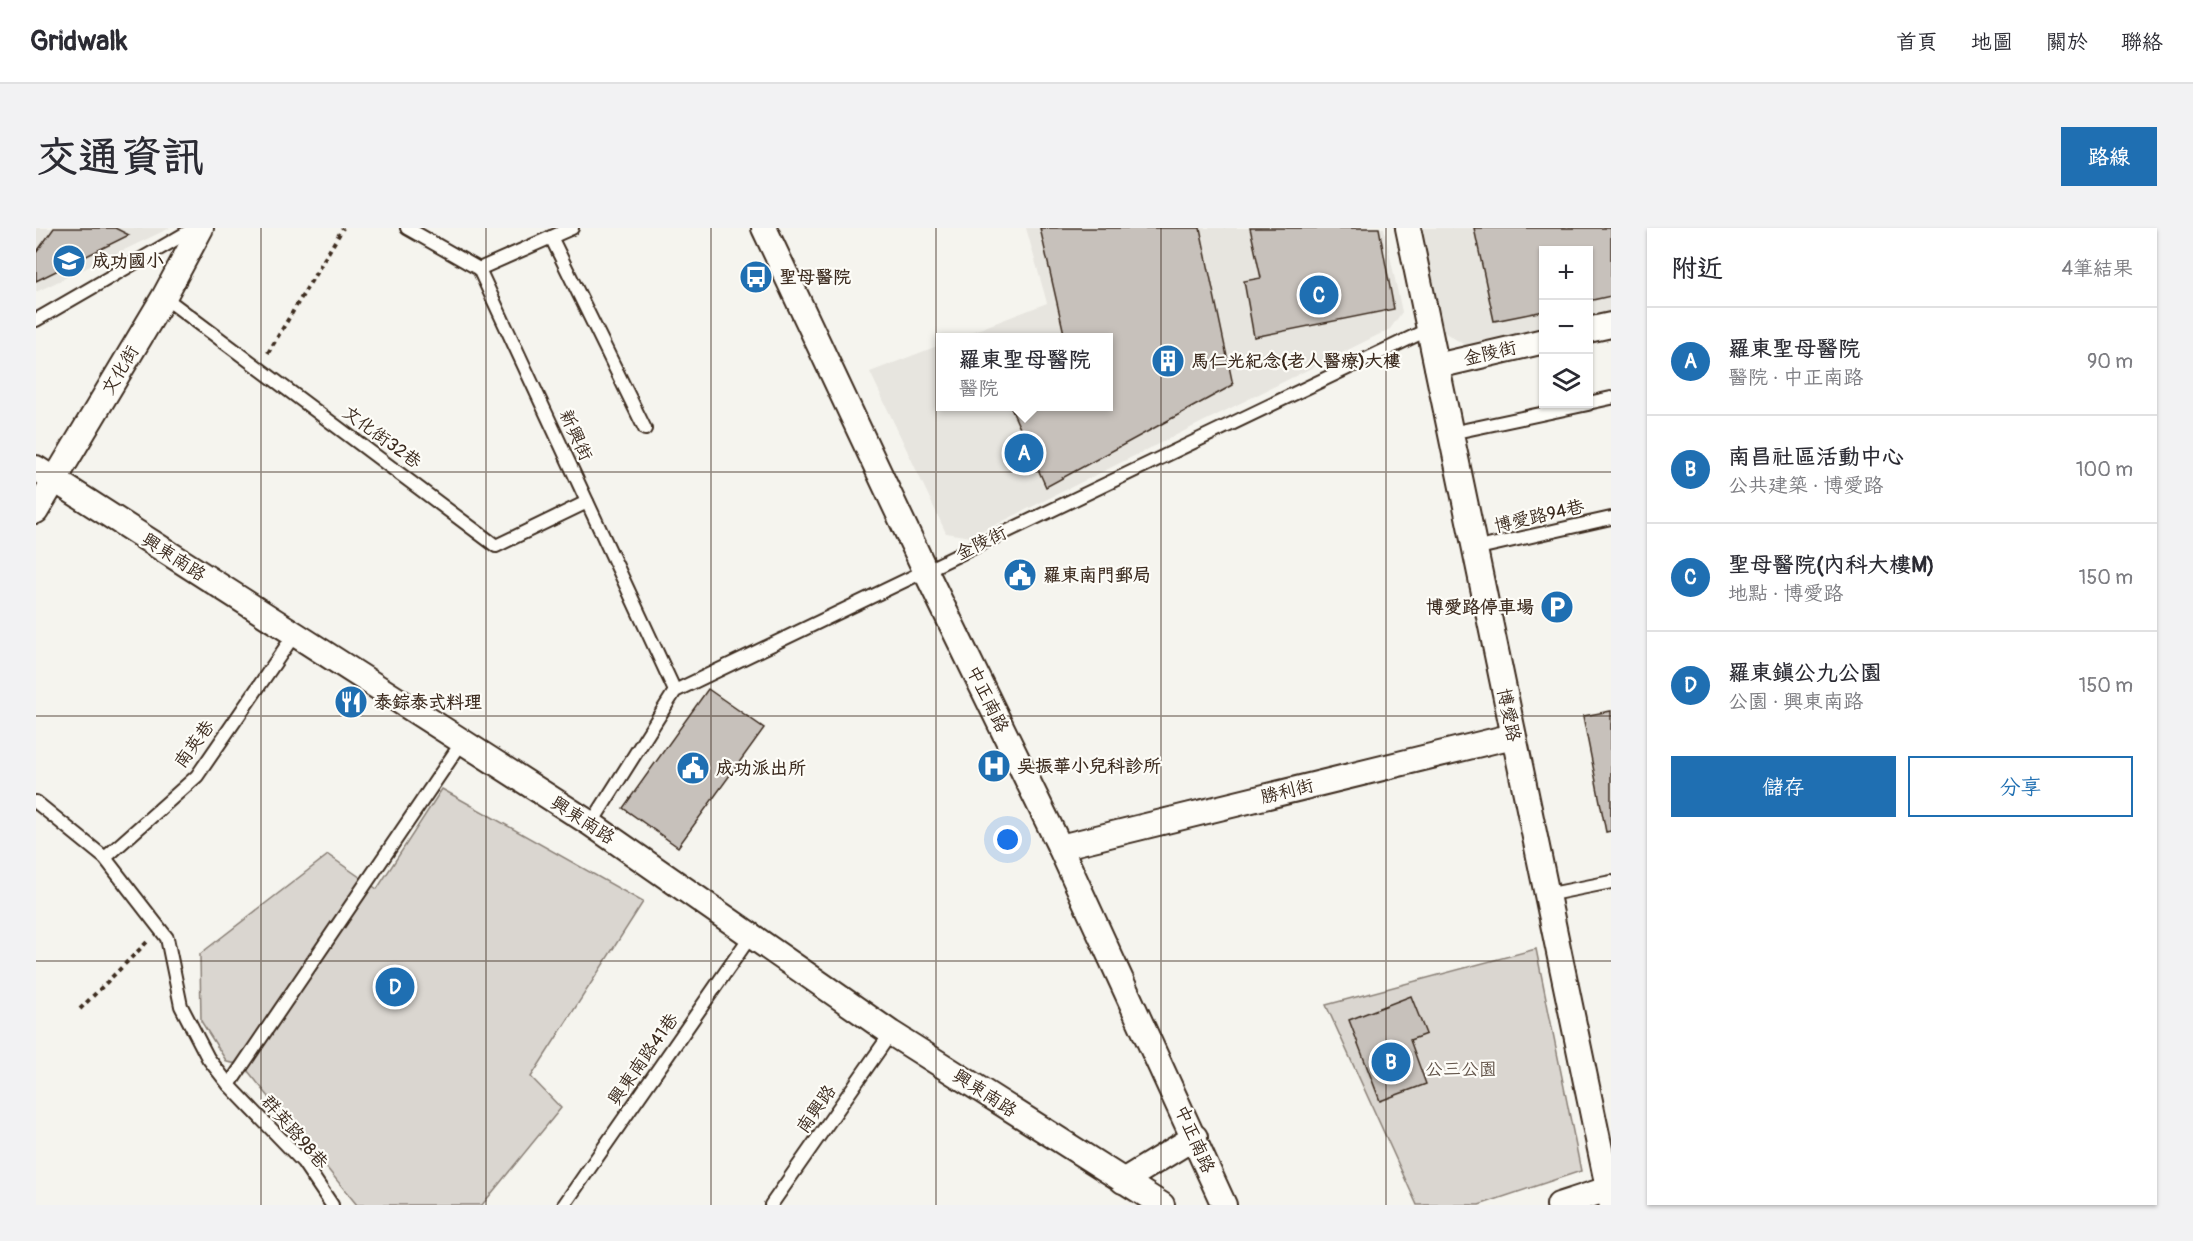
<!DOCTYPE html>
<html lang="zh-TW">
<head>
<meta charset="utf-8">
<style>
  :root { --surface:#fff; --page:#f2f2f3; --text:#2b2b33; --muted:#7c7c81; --line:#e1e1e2; --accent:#1f6fb2 }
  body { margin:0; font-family:Pangolin,"LXGW WenKai TC",sans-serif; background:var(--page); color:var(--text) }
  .controls { position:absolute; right:18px; top:18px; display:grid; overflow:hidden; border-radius:0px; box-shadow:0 2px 4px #0004 }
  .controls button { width:54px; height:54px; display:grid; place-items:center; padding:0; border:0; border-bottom:2px solid var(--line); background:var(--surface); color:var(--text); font:30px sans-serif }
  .you { position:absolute; left:972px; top:612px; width:21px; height:21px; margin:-15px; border:4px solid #fff; border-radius:50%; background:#1a73e8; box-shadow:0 0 0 9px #1a73e833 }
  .badge { display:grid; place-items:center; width:39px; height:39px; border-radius:50%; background:var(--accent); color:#fff; font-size:20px; font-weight:700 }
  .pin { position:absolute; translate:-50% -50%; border:3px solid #fff; box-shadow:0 2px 6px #0006 }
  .popup { position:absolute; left:900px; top:105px; width:177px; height:78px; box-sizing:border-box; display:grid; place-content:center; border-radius:0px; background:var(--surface); filter:drop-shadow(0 2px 4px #0005); font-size:20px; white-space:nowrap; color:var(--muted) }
  .popup b { font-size:22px; color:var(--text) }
  .popup::after { content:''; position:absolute; left:50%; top:100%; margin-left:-12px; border:12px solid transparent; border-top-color:var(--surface) }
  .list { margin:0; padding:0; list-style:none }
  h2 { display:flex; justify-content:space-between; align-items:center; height:78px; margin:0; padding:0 24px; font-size:26px }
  h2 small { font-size:20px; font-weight:400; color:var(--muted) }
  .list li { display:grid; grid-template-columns:39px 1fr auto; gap:18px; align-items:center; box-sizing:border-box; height:108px; padding:0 24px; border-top:2px solid var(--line) }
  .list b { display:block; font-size:22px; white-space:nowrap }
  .list p { margin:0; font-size:20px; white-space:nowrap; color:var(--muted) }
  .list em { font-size:20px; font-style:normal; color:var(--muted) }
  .actions { display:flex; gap:12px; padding:18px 24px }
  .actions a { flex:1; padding:14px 0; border:2px solid var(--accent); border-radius:0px; text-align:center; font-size:21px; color:var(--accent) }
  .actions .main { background:var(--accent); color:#fff }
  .icon { flex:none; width:33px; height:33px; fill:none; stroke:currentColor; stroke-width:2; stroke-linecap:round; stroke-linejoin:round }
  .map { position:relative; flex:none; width:1575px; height:977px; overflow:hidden; border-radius:0px }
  header { display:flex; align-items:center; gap:36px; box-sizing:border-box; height:84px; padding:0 30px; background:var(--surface); border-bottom:2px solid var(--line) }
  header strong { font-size:28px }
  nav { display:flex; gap:33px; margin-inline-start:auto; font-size:21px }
  .intro { display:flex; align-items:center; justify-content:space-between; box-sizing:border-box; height:144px; padding:0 36px }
  h1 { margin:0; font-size:42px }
  .button { padding:15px 27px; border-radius:0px; background:var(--accent); color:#fff; font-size:21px; font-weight:700 }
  main { display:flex; gap:36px; padding:0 36px }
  aside { flex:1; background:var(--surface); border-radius:0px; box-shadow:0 2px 4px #0004 }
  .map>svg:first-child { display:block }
</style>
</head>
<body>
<header>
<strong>Gridwalk</strong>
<nav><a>首頁</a><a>地圖</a><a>關於</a><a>聯絡</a></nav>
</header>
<div class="intro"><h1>交通資訊</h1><a class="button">路線</a></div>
<main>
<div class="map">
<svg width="1575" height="977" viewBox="0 0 1575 977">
  <rect width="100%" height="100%" fill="#f5f4ee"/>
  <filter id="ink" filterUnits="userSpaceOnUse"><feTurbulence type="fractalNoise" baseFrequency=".0167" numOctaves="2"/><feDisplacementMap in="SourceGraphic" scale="12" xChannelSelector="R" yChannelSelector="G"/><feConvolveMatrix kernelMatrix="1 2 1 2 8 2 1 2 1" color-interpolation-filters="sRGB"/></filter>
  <g filter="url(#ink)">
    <g fill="#e7e5df">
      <path d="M0,0H134L0,64Z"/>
      <path d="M990,0H1348L1366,84L1354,101L935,309L910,305L834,144L904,117V178H1072V110L923,109L1011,75Z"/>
      <path d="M1385,0H1575V87L1553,92L1552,22H1508L1507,102L1432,119L1408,104Z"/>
    </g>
    <g fill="#dad6d0" stroke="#8a8077" stroke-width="1.5">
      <path d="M406,561L607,674L495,849L525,880L446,977H321L207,837L191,834L165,793L164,726L292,627L341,661Z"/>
      <path d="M1500,721L1545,943L1443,977H1381L1290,777Z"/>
    </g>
    <g fill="#c7c1bb" stroke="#3b2a1e" stroke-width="1.5">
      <path d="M18,0H79L93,7L0,53V25Z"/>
      <path d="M1004,0H1164L1197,157L1010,259L974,178H1072V110H1029Z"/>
      <path d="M1214,0H1343L1358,81L1218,109L1208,53L1225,50Z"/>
      <path d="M1438,0H1575V68L1552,73V22H1508V83L1458,93Z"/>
      <path d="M672,461L728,500L642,619L587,580Z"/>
      <path d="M1575,483V603L1570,604L1547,488Z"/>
      <path d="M1375,768L1390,806L1374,812L1390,856L1344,873L1313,792Z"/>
    </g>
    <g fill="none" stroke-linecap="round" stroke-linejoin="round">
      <defs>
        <g id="service">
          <path d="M371,0L443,41L639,463"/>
          <path d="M515,9L609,201"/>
          <path d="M443,41L536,0"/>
          <path d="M128,69L460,318L551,274"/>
          <path d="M0,92L159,0"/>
          <path d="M1552,175L1575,170"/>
          <path d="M1415,205L1552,176"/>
          <path d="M1438,321L1575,290"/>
          <path d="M0,574L69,630L131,710L145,778L172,830L193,857L267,934L296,977"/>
          <path d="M555,596L639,463L1393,101"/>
          <path d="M69,630L161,548L258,407"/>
          <path d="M1510,667L1575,654"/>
          <path d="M193,857L426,514"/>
          <path d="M528,977L716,706"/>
          <path d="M735,977L855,805"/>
        </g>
        <g id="minor">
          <path d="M728,0L889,342L1024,619L1188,977"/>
          <path d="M1372,0L1575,974"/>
          <path d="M1552,102L1575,97"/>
          <path d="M1401,138L1508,113"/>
          <path d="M0,240L555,596L855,805L1126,977"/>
          <path d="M0,283L128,69L165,0"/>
          <path d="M1024,619L1477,508"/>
          <path d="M1087,953L1159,909"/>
          <path d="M1523,977L1575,960"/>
        </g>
      </defs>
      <use href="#service" stroke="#3b2a1e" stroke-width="16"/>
      <use href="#minor" stroke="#3b2a1e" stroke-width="28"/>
      <g stroke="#3b2a1e" stroke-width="4" stroke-dasharray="4.5 4.5" stroke-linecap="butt">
        <path d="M232,125L307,0"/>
        <path d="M44,781L111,714"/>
      </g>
      <use href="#service" stroke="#fdfcf7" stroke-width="12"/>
      <use href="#minor" stroke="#fdfcf7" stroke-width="24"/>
    </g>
  </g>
  <path fill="none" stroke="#3b2a1e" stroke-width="1.5" stroke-opacity="0.55" d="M225,0V977M450,0V977M675,0V977M900,0V977M1125,0V977M1350,0V977M0,244H1575M0,488H1575M0,733H1575"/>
  <defs>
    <symbol id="school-disc" viewBox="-11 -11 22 22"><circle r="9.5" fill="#1f6fb2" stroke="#fdfcf7"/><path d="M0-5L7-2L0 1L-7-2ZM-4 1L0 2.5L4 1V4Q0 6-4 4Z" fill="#fff"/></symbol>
    <symbol id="bus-disc" viewBox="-11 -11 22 22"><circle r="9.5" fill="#1f6fb2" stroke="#fdfcf7"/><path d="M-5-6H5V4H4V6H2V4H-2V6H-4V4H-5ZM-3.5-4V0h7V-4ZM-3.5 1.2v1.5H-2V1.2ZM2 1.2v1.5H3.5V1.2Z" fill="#fff"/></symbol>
    <symbol id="building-disc" viewBox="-11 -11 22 22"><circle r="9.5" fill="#1f6fb2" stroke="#fdfcf7"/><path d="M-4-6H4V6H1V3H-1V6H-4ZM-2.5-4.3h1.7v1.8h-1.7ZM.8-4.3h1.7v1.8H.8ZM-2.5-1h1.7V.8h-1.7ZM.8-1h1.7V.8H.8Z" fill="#fff"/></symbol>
    <symbol id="civic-disc" viewBox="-11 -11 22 22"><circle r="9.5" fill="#1f6fb2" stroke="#fdfcf7"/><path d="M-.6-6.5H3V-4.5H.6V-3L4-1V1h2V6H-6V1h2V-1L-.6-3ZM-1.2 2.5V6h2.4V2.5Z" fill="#fff"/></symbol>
    <symbol id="parking-disc" viewBox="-11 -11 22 22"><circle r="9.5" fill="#1f6fb2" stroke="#fdfcf7"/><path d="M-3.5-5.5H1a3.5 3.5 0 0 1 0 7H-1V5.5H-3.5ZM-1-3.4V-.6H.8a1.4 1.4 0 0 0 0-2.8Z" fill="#fff"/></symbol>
    <symbol id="restaurant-disc" viewBox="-11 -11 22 22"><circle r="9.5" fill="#1f6fb2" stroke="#fdfcf7"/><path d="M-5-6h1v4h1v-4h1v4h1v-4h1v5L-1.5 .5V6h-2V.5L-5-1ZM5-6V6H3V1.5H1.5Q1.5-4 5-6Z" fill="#fff"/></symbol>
    <symbol id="hospital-disc" viewBox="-11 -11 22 22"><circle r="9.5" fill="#1f6fb2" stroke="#fdfcf7"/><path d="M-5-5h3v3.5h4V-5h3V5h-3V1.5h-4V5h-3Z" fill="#fff"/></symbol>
  </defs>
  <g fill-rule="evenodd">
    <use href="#school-disc" x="14" y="14" width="38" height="38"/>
    <use href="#bus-disc" x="701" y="30" width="38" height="38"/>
    <use href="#building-disc" x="1113" y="114" width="38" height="38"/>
    <use href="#civic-disc" x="965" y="328" width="38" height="38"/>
    <use href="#parking-disc" x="1502" y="360" width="38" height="38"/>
    <use href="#restaurant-disc" x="296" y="455" width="38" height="38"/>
    <use href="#hospital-disc" x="939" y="519" width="38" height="38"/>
    <use href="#civic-disc" x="638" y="521" width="38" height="38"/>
  </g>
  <g text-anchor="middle" stroke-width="4.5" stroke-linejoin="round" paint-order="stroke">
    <g font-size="18" font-weight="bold" fill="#3b2a1e" stroke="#fdfcf7" text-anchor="start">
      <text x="56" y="39">成功國小</text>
      <text x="743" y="55">聖母醫院</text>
      <text x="1155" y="139">馬仁光紀念(老人醫療)大樓</text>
      <text x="1007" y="353">羅東南門郵局</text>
      <text x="1498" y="385" text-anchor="end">博愛路停車場</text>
      <text x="338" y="480">泰錝泰式料理</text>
      <text x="981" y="544">吳振華小兒科診所</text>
      <text x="680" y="546">成功派出所</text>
    </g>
    <g font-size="18" fill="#3b2a1e" stroke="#fdfcf7">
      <text transform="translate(1454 125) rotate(-13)" y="6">金陵街</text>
      <text transform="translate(84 142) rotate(-59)" y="6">文化街</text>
      <text transform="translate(540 207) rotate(65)" y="6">新興街</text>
      <text transform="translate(346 209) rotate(36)" y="6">文化街32巷</text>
      <text transform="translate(1503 288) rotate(-13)" y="6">博愛路94巷</text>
      <text transform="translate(945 315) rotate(-26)" y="6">金陵街</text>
      <text transform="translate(138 329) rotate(33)" y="6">興東南路</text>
      <text transform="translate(952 471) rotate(64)" y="6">中正南路</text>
      <text transform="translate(1473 487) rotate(78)" y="6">博愛路</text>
      <text transform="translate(158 516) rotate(-54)" y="6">南英巷</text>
      <text transform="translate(1251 563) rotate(-14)" y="6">勝利街</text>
      <text transform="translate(547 592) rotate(33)" y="6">興東南路</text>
      <text transform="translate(607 831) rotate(-55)" y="6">興東南路41巷</text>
      <text transform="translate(949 865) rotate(33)" y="6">興東南路</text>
      <text transform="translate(780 881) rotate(-55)" y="6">南興路</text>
      <text transform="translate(259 904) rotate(49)" y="6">群英路98巷</text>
      <text transform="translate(1159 911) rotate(66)" y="6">中正南路</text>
    </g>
    <g font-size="18" fill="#63554a" stroke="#fdfcf7">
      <text x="1425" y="847">公三公園</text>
    </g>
  </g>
</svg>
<div class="controls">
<button>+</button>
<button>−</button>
<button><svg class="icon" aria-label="layers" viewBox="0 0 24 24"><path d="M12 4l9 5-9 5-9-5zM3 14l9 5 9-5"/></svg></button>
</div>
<div class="you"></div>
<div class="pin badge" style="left:988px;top:225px">A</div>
<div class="popup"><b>羅東聖母醫院</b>醫院</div>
<div class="pin badge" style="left:1355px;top:834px">B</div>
<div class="pin badge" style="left:1283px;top:67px">C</div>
<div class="pin badge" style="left:359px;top:759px">D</div>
</div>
<aside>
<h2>附近<small>4筆結果</small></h2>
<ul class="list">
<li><span class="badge">A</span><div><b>羅東聖母醫院</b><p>醫院 · 中正南路</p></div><em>90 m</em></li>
<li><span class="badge">B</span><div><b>南昌社區活動中心</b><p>公共建築 · 博愛路</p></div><em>100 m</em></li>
<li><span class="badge">C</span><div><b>聖母醫院(內科大樓M)</b><p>地點 · 博愛路</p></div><em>150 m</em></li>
<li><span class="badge">D</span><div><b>羅東鎮公九公園</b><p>公園 · 興東南路</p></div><em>150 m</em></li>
</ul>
<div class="actions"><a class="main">儲存</a><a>分享</a></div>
</aside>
</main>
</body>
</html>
